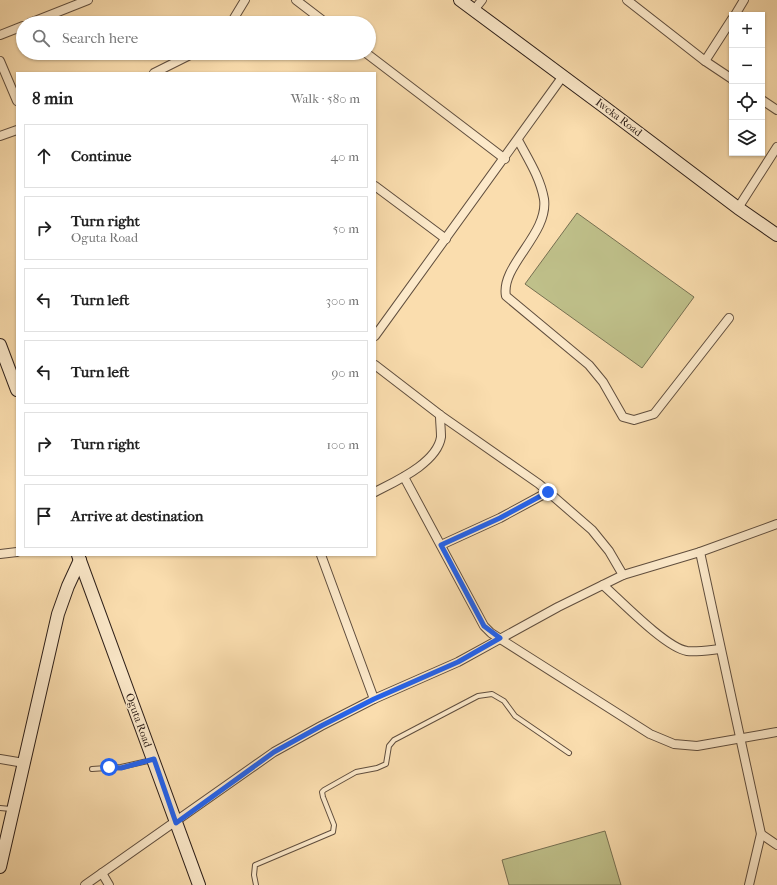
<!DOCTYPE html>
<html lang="en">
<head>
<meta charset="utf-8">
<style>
  :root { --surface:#fff; --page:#f6f6f6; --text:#222; --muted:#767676; --line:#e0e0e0 }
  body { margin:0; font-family:"IM FELL French Canon",serif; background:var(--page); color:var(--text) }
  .controls { position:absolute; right:12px; top:12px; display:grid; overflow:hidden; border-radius:0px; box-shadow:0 1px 3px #0004 }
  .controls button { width:36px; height:36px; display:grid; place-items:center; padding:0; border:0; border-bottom:1px solid var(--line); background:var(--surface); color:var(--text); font:20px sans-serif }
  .stop { position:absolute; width:12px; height:12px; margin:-9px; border:3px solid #2563eb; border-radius:50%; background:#fff }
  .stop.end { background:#2563eb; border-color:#fff; box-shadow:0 1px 4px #0008 }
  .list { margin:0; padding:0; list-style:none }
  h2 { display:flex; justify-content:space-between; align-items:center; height:52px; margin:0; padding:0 16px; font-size:17px }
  h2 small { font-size:13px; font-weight:400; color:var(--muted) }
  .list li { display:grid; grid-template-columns:26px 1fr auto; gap:12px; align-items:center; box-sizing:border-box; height:64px; margin:0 8px 8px; padding:0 8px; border:1px solid var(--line); border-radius:0px }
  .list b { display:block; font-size:15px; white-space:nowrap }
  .list p { margin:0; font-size:13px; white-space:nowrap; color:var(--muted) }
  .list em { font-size:13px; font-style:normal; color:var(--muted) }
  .icon { flex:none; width:22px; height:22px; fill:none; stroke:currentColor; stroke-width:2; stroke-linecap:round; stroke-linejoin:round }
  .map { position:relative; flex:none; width:777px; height:885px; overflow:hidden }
  .search { position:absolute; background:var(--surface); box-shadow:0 1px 3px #0004; left:16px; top:16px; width:360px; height:44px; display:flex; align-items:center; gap:10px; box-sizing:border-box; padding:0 14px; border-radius:22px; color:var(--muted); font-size:15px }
  .panel { position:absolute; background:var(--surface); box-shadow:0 1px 3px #0004; left:16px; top:72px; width:360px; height:484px; border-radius:0px }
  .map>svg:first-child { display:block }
</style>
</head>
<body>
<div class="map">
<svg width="777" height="885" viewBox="0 0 777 885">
  <rect width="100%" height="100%" fill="#faddae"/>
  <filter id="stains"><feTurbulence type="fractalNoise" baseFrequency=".005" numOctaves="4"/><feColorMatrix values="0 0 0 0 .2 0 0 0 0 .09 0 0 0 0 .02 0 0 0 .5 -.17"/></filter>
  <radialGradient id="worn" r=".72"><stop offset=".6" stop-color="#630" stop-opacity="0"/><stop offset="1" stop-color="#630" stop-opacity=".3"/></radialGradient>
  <g fill="#bfc08a" stroke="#767052">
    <path d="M577,213L694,297L642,368L525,284Z"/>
    <path d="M605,831L621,885H509L502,860Z"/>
  </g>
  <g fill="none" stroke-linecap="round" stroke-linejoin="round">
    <defs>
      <g id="lane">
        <path d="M92,769L121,767L152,760"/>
        <path d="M0,808L11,809"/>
        <path d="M256,885L254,875L255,865L333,832L334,825L323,797L322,792L324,790L356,772L377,768L386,764L389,746L394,740L478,696L492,694L504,701L515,716L569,753"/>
      </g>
      <g id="street">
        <path d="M296,0L326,23"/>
        <path d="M627,0L705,61L732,79"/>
        <path d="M474,10L482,0"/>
        <path d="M735,15L744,0"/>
        <path d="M30,23L88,0"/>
        <path d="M231,23L245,0"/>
        <path d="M0,35L23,26"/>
        <path d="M366,53L505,159"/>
        <path d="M0,61L17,101"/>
        <path d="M705,61L732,19"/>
        <path d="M154,73L194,53"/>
        <path d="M762,100L777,110"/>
        <path d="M0,136L17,130"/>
        <path d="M518,140C528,159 540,177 544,199C549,234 500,266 506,296L589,365L603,382L623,417L634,420L654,414L729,318"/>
        <path d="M375,186L446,239"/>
        <path d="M738,208L777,147"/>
        <path d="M375,336L563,76"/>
        <path d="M375,365L440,415L539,484L592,530L609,551L623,575"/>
        <path d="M404,477L484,626L491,633L650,734L674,744L697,746L777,732"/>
        <path d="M375,492C396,481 437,463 441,437C441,430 440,422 440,415"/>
        <path d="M441,545L500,518L548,492"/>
        <path d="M700,552L777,524"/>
        <path d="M0,554L17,552"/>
        <path d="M321,555L374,699"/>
        <path d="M603,585C620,600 666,648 687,651C697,652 710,650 720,649"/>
        <path d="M0,759L24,763"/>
        <path d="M102,873L109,885"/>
        <path d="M85,885L274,752L321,726L374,699L458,662L558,607L623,575L700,552L761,834L777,845"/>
        <path d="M749,885L761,834"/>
      </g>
      <g id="secondary">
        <path d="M460,0L603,106L738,208L777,235"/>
        <path d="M0,345L17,390"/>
        <path d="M78,555L199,885"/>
        <path d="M0,867L58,614L68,586L80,560"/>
      </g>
    </defs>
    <use href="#lane" stroke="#604e3e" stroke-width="6"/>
    <use href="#street" stroke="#604e3e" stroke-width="10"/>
    <use href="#secondary" stroke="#2d1f19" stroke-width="14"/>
    <use href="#lane" stroke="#fce9ca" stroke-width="4"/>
    <use href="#street" stroke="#fce9ca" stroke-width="8"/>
    <use href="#secondary" stroke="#fce9ca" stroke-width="12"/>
  </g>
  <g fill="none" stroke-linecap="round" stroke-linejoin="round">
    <path stroke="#2563eb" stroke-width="5" d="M109,767L121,768L154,759L176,823L274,752L321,726L374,699L458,662L500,638L484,626L441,545L500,518L548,492"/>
  </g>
  <g text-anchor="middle" stroke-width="3" stroke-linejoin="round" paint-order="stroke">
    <g font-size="11" fill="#2d1f19" stroke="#fce9ca">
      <text transform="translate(619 117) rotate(37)" y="4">Iweka Road</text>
      <text transform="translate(139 720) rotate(70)" y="4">Oguta Road</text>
    </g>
  </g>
  <rect width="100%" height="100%" filter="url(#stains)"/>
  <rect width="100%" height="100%" fill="url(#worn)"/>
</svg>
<div class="controls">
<button>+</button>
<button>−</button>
<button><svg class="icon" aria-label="locate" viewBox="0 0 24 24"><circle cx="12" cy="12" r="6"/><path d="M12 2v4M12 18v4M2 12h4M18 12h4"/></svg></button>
<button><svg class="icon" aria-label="layers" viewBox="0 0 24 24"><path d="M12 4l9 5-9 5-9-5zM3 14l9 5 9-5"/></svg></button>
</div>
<div class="stop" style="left:109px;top:767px"></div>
<div class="stop end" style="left:548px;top:492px"></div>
<div class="search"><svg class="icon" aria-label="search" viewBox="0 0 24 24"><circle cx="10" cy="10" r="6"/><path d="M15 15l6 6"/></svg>Search here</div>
<section class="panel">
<h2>8 min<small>Walk · 580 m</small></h2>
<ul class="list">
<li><svg class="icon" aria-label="ahead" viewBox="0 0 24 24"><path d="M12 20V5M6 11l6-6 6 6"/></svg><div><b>Continue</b></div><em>40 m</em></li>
<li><svg class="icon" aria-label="right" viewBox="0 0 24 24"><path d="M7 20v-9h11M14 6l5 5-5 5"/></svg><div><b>Turn right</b><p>Oguta Road</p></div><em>50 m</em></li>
<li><svg class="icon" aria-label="left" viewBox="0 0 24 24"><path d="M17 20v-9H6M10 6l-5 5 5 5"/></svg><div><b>Turn left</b></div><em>300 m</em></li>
<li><svg class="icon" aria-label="left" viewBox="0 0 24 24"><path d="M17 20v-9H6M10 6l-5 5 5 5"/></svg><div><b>Turn left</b></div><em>90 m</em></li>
<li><svg class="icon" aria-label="right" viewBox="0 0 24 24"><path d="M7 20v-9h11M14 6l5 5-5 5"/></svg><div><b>Turn right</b></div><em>100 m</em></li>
<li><svg class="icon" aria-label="arrive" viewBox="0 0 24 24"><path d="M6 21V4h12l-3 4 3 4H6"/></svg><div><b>Arrive at destination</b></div></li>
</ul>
</section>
</div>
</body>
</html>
